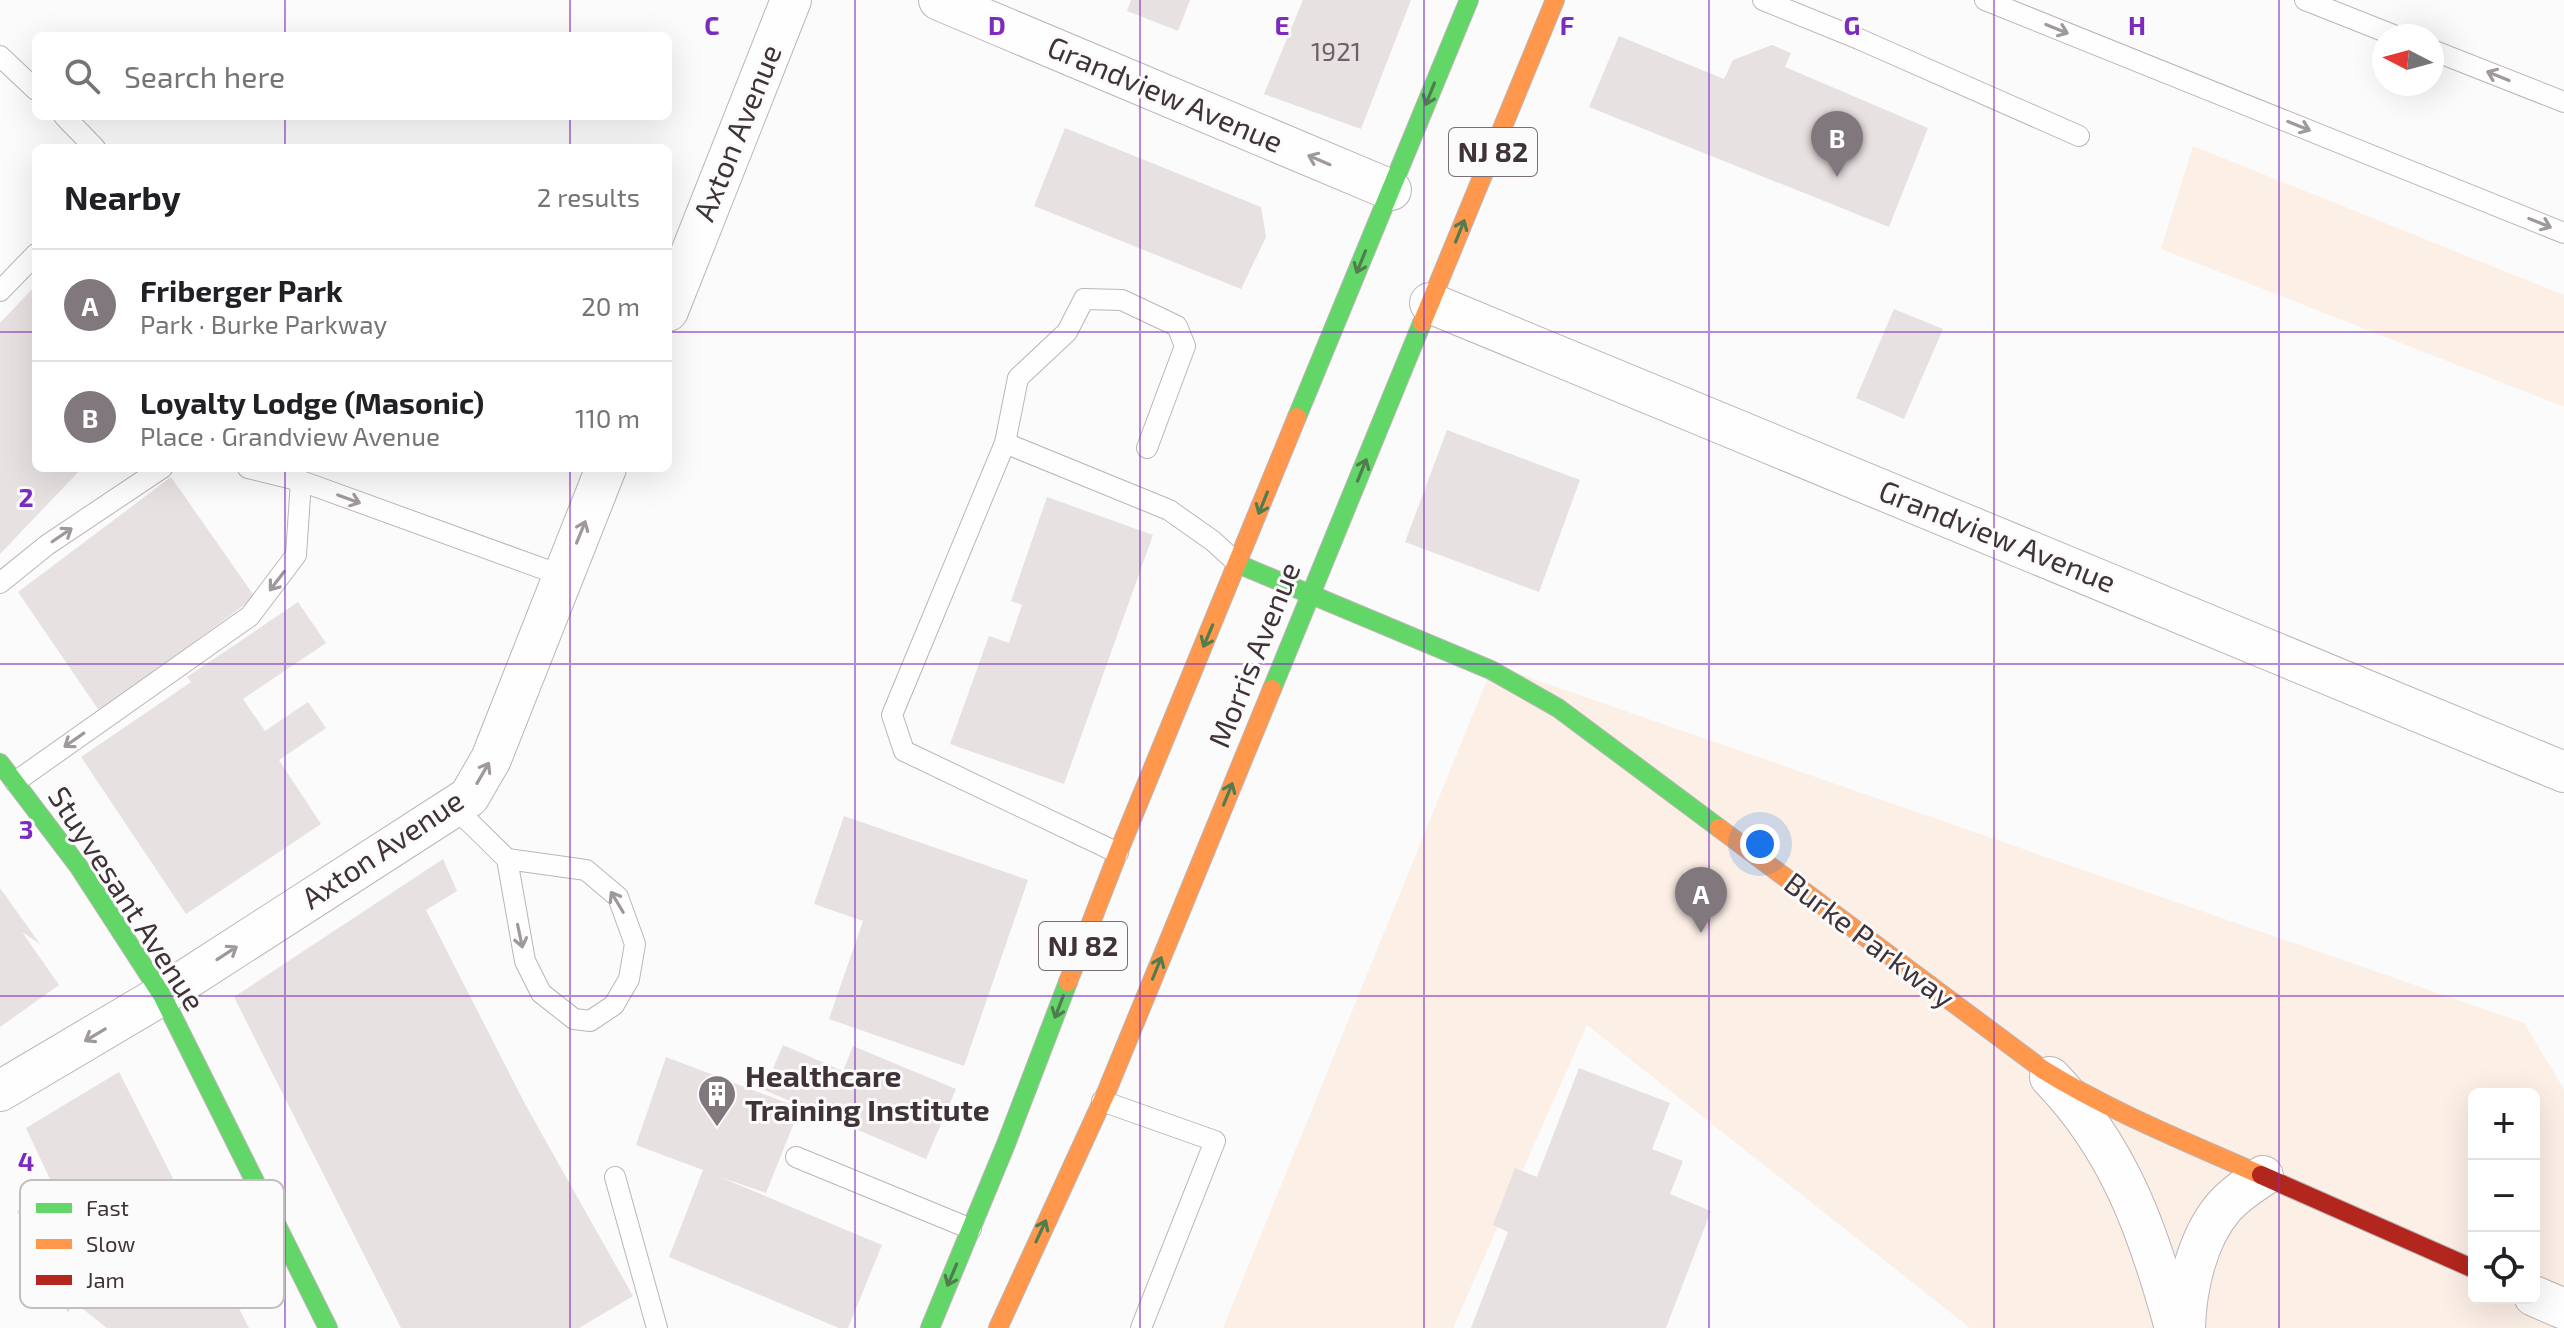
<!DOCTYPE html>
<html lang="en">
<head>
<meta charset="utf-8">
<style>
  :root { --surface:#fff; --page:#f2f2f2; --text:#202124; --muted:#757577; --line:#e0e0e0; --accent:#81787d }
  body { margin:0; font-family:"Exo 2",sans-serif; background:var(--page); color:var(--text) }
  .controls { position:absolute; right:24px; bottom:24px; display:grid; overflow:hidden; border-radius:12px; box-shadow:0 8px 32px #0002 }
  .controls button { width:72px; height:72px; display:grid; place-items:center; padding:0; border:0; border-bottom:2px solid var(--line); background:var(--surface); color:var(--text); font:40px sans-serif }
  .compass { position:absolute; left:2372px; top:24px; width:72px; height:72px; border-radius:50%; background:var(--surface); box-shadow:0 8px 32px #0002; rotate:276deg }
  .you { position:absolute; left:1760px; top:844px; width:28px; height:28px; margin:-20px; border:6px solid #fff; border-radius:50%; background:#1a73e8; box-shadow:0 0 0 12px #1a73e833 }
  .badge { display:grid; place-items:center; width:52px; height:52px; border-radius:50%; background:var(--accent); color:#fff; font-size:26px; font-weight:700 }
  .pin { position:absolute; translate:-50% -66px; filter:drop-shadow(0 2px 4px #0008) }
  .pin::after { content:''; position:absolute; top:42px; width:28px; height:24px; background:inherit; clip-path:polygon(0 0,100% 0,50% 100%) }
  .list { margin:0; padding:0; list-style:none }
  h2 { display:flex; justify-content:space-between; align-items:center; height:104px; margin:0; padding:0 32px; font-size:34px }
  h2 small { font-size:26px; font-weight:400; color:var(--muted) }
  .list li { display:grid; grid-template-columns:52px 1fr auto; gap:24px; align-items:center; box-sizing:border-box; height:112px; padding:0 32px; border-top:2px solid var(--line) }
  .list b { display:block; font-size:30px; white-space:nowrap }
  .list p { margin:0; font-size:26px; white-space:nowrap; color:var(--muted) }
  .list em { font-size:26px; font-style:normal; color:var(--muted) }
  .icon { flex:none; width:44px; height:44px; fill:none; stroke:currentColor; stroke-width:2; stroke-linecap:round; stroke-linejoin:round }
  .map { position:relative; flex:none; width:2564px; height:1328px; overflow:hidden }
  .search { position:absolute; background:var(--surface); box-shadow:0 8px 32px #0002; left:32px; top:32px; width:640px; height:88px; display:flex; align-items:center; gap:20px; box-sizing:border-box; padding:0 28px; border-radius:12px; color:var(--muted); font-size:30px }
  .panel { position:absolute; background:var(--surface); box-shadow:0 8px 32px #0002; left:32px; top:144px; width:640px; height:328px; border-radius:12px }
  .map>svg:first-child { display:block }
</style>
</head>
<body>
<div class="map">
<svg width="2564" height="1328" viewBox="0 0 2564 1328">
  <rect width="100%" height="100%" fill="#fbfbfb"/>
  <g fill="#fcefe6" fill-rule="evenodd">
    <path d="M2193,146L2564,295V407L2161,249Z"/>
    <path d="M1493,665L2524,1023L2564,1089V1328H1970L1587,1025L1453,1328H1223ZM2474,1094H2534V1298H2474Z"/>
  </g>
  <g fill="#e8e1e1">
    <path d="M1131,0H1190L1178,31L1127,11Z"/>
    <path d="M1303,0H1411L1361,129L1264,94Z"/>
    <path d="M1619,36L1724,79L1733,60L1772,45L1791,53L1785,67L1928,128L1889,227L1589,107Z"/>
    <path d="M1065,128L1261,207L1266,237L1241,289L1034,206Z"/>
    <path d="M36,285V468H82L0,554V323Z"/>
    <path d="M1894,309L1943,329L1904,419L1856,398Z"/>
    <path d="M1447,430L1580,480L1539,592L1405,542Z"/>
    <path d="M171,477L255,597L100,712L18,592Z"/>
    <path d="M1047,497L1153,535L1064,784L950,744L989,636L1009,643L1022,605L1011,601Z"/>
    <path d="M298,602L326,643L243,699L265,731L308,702L326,728L279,760L321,824L186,914L81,757L191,682L187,677Z"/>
    <path d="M844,816L1028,880L964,1066L829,1019L863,921L814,904Z"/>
    <path d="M443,859L457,891L426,910L525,1104L633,1296L579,1328H401L234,997Z"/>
    <path d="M0,888L40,944L22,932L59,985L0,1027Z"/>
    <path d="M783,1045L843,1071L853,1046L956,1089L926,1159L764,1090Z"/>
    <path d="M666,1057L800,1108L766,1193L720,1177L882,1245L848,1328H839L669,1257L703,1170L636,1145Z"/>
    <path d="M1579,1068L1670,1103L1652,1149L1683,1161L1670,1194L1711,1211L1666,1328H1471L1508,1232L1493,1225L1515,1168L1537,1177Z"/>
    <path d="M119,1072L249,1328H107L74,1302L68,1313L17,1211L56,1192L26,1128Z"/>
  </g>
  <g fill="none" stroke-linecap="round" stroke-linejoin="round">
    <defs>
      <g id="lane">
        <path d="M1763,0L1859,39L2079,136"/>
        <path d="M1985,0L2564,233"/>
        <path d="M2305,0L2396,36"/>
        <path d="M2432,50L2564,102"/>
        <path d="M0,56L36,90"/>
        <path d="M64,116L95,148"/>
        <path d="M0,291L36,254"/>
        <path d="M1005,443L1018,378L1067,332L1084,299L1122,300L1177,326L1185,346L1147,448"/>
        <path d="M248,468L301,481L563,576"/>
        <path d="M0,583L47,545L162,468"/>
        <path d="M15,782L250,616L296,555L301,481"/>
        <path d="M454,807L507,859L525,961L541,993L574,1019L590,1021L614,1005L629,979L635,944L618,897L586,870L507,859"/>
        <path d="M1118,853L904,751L892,715L1005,443L1169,510L1213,541L1238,564"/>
        <path d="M1102,1101L1215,1141L1141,1328"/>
        <path d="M796,1157L971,1229"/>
        <path d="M615,1177L657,1328"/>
      </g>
      <g id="street">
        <path d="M939,0L1391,190"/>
        <path d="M1430,303L2564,772"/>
        <path d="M668,311L791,0"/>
        <path d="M2050,1077C2120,1149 2149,1233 2175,1328"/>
        <path d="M0,1091L162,995L469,797L491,759L606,468"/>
        <path d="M2534,1296L2564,1309"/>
        <path d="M2185,1328C2186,1288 2197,1239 2223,1208C2234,1195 2249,1185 2263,1176"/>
      </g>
      <g id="fast">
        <path d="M1297,417L1469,0"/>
        <path d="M1238,564L1491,670L1558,708L1719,828"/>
        <path d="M1272,689L1422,323"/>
        <path d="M0,763L79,867L162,995L328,1328"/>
        <path d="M930,1328L1006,1144L1068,982"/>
      </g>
      <g id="slow">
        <path d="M1422,323L1555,0"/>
        <path d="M1719,828L2042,1069C2111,1112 2187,1142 2261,1175"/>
        <path d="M1068,982L1118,853L1297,417"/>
        <path d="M998,1328L1106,1093L1272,689"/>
      </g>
      <path id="jam" d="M2261,1175L2474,1269"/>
    </defs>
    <use href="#lane" stroke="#bcb5b8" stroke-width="22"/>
    <use href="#street" stroke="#bcb5b8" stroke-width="42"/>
    <use href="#fast" stroke="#bcb5b8" stroke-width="20"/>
    <use href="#slow" stroke="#bcb5b8" stroke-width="20"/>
    <use href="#jam" stroke="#bcb5b8" stroke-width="20"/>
    <use href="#lane" stroke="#fefefe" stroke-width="20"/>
    <use href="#street" stroke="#fefefe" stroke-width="40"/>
    <use href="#fast" stroke="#63d668" stroke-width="18"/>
    <use href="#slow" stroke="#ff974d" stroke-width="18"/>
    <use href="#jam" stroke="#b3261e" stroke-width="18"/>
  </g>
  <defs><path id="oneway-shaft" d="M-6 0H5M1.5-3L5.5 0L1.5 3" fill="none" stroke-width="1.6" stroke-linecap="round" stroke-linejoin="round" transform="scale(2)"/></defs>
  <g stroke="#9f989c">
    <use href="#oneway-shaft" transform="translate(2057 29) rotate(22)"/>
    <use href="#oneway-shaft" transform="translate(2498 76) rotate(-158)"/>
    <use href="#oneway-shaft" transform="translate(2299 126) rotate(22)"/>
    <use href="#oneway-shaft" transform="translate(1319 160) rotate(-157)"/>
    <use href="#oneway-shaft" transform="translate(2540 223) rotate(22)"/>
    <use href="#oneway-shaft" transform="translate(349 499) rotate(20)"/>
    <use href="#oneway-shaft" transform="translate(581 532) rotate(-68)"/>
    <use href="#oneway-shaft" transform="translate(62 535) rotate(-34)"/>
    <use href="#oneway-shaft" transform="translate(277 581) rotate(127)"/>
    <use href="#oneway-shaft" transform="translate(74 740) rotate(145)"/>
    <use href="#oneway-shaft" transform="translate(483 773) rotate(-60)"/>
    <use href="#oneway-shaft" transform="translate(617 902) rotate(-121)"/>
    <use href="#oneway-shaft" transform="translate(520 936) rotate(78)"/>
    <use href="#oneway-shaft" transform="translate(227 953) rotate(-33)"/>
    <use href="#oneway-shaft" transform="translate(95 1035) rotate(149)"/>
  </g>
  <g stroke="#507c4e">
    <use href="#oneway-shaft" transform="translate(1430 94) rotate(112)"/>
    <use href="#oneway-shaft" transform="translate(1460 231) rotate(-68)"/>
    <use href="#oneway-shaft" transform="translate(1361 262) rotate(112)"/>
    <use href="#oneway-shaft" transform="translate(1362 470) rotate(-68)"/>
    <use href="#oneway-shaft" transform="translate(1263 503) rotate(112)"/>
    <use href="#oneway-shaft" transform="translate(1208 636) rotate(113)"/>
    <use href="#oneway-shaft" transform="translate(1228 794) rotate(-68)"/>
    <use href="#oneway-shaft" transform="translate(1157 968) rotate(-68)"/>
    <use href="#oneway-shaft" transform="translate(1059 1007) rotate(111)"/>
    <use href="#oneway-shaft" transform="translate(1041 1231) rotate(-65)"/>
    <use href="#oneway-shaft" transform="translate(952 1275) rotate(113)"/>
  </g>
  <path fill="none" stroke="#7b2cbf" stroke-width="2" stroke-opacity="0.55" d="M285,0V36M570,0V36M855,0V1328M1140,0V1328M1424,0V1328M1709,0V1328M1994,0V1328M2279,0V1328M285,116V148M570,116V148M0,332H36M668,332H2564M285,468V1328M570,468V1328M0,664H2564M0,996H2564"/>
  <defs>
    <symbol id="building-pin" viewBox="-11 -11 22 30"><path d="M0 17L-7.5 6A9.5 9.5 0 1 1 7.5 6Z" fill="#81787d" stroke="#fbfbfb"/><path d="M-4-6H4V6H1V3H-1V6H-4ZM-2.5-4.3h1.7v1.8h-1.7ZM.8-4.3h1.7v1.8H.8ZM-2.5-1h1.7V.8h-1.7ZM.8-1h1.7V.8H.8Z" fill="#fff"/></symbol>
  </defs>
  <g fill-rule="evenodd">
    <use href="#building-pin" x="695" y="1072" width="44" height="60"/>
  </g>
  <g text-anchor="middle" stroke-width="6" stroke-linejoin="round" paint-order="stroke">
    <g font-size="26" fill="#6d6066">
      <text x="1336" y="61">1921</text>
    </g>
    <g fill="#fbfbfb" stroke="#786e73" stroke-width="2">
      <rect x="1449" y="128" width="88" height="48" rx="6"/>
      <rect x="1039" y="922" width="88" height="48" rx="6"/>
    </g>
    <g font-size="28" font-weight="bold" fill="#403239">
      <text x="1493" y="162">NJ 82</text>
      <text x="1083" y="956">NJ 82</text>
    </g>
    <g font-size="30" fill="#403239" stroke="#fbfbfb">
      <text transform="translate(1165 95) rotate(23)" y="10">Grandview Avenue</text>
      <text transform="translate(738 133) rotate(-68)" y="10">Axton Avenue</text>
      <text transform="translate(1997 537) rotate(22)" y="10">Grandview Avenue</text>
      <text transform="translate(1255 655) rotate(-68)" y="10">Morris Avenue</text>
      <text transform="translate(383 850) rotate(-34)" y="10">Axton Avenue</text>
      <text transform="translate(126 899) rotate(57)" y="10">Stuyvesant Avenue</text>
      <text transform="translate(1869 941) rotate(37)" y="10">Burke Parkway</text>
    </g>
    <g font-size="30" font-weight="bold" fill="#403239" stroke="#fbfbfb" text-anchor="start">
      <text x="745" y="1087">Healthcare<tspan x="745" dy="34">Training Institute</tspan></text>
    </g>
  </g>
  <rect x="20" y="1180" width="264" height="128" rx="12" fill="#fbfbfb" stroke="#c3bfc1" stroke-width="2"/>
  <rect x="36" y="1203" width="36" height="10" fill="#63d668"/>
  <rect x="36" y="1239" width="36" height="10" fill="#ff974d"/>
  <rect x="36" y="1275" width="36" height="10" fill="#b3261e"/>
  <g font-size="22" fill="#403239">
    <text x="86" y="1216">Fast</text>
    <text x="86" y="1252">Slow</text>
    <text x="86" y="1288">Jam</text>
  </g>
  <g font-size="26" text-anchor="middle" font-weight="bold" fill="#7b2cbf" stroke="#fbfbfb" stroke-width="6" stroke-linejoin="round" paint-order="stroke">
    <text x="712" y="35">C</text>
    <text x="997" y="35">D</text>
    <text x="1282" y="35">E</text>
    <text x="1567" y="35">F</text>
    <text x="1852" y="35">G</text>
    <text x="2137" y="35">H</text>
    <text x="26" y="507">2</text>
    <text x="26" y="839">3</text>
    <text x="26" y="1171">4</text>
  </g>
</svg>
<div class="controls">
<button>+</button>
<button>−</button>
<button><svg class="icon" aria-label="locate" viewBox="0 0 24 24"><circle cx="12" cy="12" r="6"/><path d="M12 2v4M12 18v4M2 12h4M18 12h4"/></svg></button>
</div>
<svg class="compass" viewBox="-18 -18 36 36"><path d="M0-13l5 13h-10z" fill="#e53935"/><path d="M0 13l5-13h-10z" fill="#757577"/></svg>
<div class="you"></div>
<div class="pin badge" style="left:1701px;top:933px">A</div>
<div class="pin badge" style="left:1837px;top:177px">B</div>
<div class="search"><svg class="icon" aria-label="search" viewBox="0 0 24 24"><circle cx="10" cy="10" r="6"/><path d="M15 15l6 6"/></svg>Search here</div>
<section class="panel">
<h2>Nearby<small>2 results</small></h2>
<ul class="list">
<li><span class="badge">A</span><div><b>Friberger Park</b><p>Park · Burke Parkway</p></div><em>20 m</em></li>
<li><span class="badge">B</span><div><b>Loyalty Lodge (Masonic)</b><p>Place · Grandview Avenue</p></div><em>110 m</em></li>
</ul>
</section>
</div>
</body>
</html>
